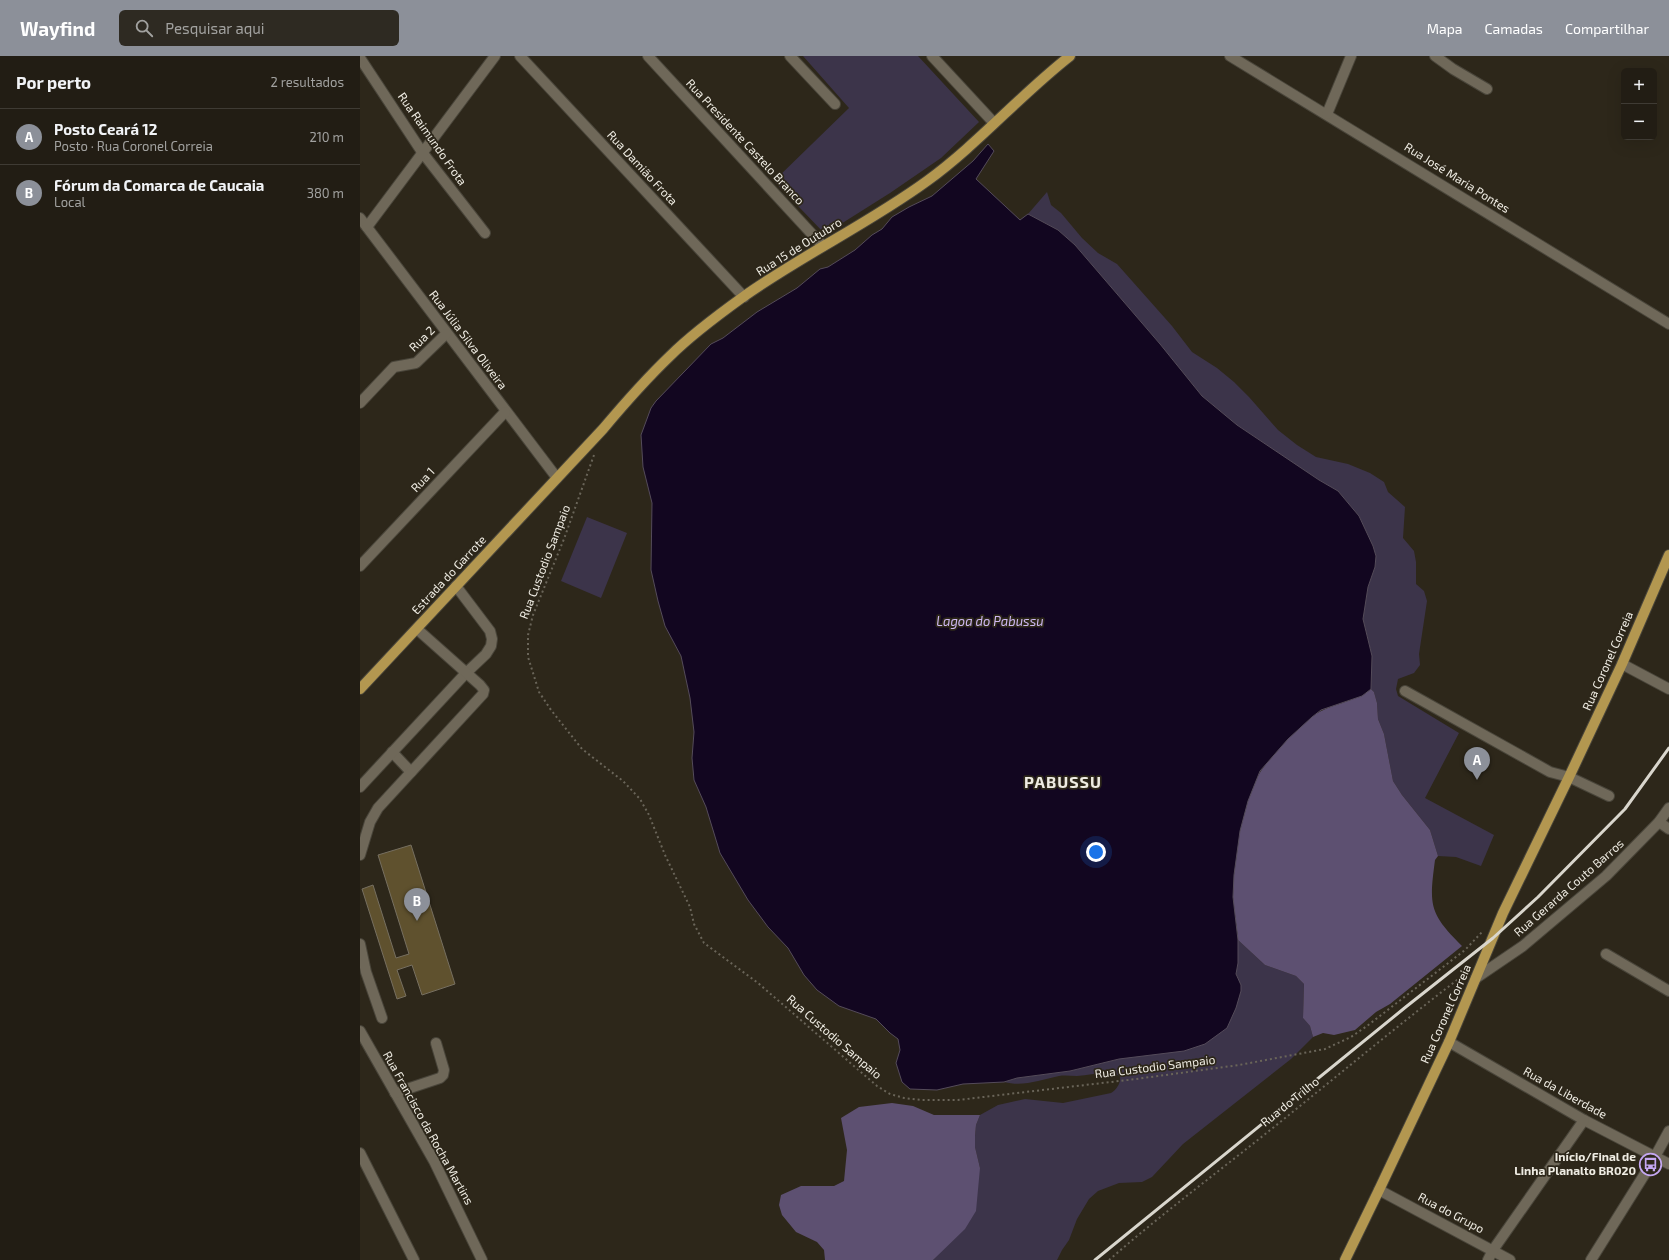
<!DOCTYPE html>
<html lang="pt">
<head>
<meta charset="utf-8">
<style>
  :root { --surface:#221d14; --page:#2e2a22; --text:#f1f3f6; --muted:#a2a2a0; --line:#3f3b34; --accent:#8c9099 }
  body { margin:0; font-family:"Exo 2",sans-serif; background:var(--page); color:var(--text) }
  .controls { position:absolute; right:12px; top:12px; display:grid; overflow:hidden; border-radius:6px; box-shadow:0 4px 16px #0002 }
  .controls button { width:36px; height:36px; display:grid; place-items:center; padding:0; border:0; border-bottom:1px solid var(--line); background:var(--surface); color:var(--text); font:20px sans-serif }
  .you { position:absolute; left:736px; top:796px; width:14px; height:14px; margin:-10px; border:3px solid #fff; border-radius:50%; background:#1a73e8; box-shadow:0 0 0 6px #1a73e833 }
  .badge { display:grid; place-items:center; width:26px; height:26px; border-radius:50%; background:var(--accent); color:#fff; font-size:13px; font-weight:700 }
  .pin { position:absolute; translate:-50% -33px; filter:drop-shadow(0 1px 2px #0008) }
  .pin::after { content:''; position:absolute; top:21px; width:14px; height:12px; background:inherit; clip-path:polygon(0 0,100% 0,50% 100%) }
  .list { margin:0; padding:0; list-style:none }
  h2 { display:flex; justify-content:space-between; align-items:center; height:52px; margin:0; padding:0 16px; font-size:17px }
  h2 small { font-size:13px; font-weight:400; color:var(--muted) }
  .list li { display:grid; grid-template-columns:26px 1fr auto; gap:12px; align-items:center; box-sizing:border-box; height:56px; padding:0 16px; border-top:1px solid var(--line) }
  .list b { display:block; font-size:15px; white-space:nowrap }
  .list p { margin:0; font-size:13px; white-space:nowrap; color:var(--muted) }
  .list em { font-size:13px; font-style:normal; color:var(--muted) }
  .icon { flex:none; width:22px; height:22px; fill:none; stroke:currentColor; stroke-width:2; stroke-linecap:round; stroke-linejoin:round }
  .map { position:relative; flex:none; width:1309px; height:1204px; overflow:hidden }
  header { display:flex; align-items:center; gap:24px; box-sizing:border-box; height:56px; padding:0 20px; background:var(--accent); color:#fff }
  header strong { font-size:19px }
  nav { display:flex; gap:22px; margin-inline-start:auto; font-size:14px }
  .search { width:280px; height:36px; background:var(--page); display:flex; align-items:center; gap:10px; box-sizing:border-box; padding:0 14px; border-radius:6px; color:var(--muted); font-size:15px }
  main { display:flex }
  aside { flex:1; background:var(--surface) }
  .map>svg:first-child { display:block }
</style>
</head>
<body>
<header>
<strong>Wayfind</strong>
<div class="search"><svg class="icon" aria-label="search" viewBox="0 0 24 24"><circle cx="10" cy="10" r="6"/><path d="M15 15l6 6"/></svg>Pesquisar aqui</div>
<nav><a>Mapa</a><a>Camadas</a><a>Compartilhar</a></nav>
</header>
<main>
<aside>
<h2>Por perto<small>2 resultados</small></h2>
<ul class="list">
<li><span class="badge">A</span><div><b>Posto Ceará 12</b><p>Posto · Rua Coronel Correia</p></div><em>210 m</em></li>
<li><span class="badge">B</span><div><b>Fórum da Comarca de Caucaia</b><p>Local</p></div><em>380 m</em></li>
</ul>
</aside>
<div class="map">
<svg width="1309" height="1204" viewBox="0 0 1309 1204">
  <rect width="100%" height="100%" fill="#2d271a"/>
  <g fill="#3c344a">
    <path d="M443,0H558L619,66L581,102L530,137L465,178L414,125L489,52Z"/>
    <path d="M687,136L691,149L701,157L722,182L738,197L757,208L812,270L832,296L857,312L874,326L889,341L918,374L937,389L956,401L988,408L1010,417L1024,426L1028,436L1045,451L1043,482L1054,495L1056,506V528L1064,535L1067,545L1059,598L1060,609L1054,617L1038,623L1036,633L1038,640L1099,677L1065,742L1134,779L1121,810L1096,801L1078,800L1070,774L1042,739L1033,725L1024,678L1018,663L1017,647L1014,636L1011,633L1012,600L1003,563L1008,531L1015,511L1016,500L1013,490L999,460L978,435L959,424L877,369L842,340L800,288L715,189L698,174L668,158Z"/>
    <path d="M227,461L267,477L241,542L201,525Z"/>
    <path d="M878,884L905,909L936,920L944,928L943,962L950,970L953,981L931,1003L823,1088L792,1121L782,1126L759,1127L738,1135L729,1143L717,1163L709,1184L702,1194L697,1204H573L581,1195L620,1112L615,1091V1080L616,1069L620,1059L638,1049L665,1043L703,1047L751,1037C757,1033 761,1027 760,1020C746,1014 733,1019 717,1020C711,1020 705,1019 699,1020C680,1024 663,1031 644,1026L657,1022L710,1015L759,1003L881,929L876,918L878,907Z"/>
  </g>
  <g fill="#5d5071">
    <path d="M1011,633L1014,636L1017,647L1018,663L1024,678L1033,725L1042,739L1070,774L1078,800L1075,804C1069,850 1069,857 1102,890L1030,948L1016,956L995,974L974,979L963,977L953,981L950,970L943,962L944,928L936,920L905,909L878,884C877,870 874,856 873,842C871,810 883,741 901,715C911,699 938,671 953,660C971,647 994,647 1011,633Z"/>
    <path d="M532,1047L553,1050L574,1059H620L616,1069L615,1080V1091L620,1112L616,1155L605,1173L573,1204H465L464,1194L457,1186L436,1176L422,1159L419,1149L421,1139L441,1130H474L484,1125L487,1094L481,1062L499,1051Z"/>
  </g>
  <path fill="#120620" stroke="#544b5a" d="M628,88L634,95L616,123L660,164L668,158L698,174L715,189L800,288L842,340L877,369L959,424L978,435L999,460L1013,490L1016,500L1015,511L1008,531L1003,563L1012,600L1011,633L1002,640L961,654L952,661L928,683L900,715L888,745L880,775L874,819L873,841L878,884V907L876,918L881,929V935L876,952L867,972L845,988L824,995L759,1003L710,1015L657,1022L644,1026L603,1028L577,1034L550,1033L542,1026L536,1007L540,994L538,983L530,977L516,963L479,950L457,934L444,919L428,892L408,871L388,844L360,797L346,751L334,724L332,702L334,676L330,642L321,600L305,570L298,545L291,514L292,447L283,411L281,379L291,352L296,345L351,288L363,282L397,256L437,232L460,213L468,211L495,194L512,179L522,173L532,161L549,151L572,140L613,105Z"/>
  <path fill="#5f512e" stroke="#766f60" d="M51,789L95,928L62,939L52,909L37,914L46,940L37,943L2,833L13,829L36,902L49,898L18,799Z"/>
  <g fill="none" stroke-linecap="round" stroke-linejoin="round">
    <defs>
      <g id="minor">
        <path d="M160,0L384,241"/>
        <path d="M288,0L463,190"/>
        <path d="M430,0L475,48"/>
        <path d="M572,0L634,67"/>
        <path d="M870,0L1309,268"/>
        <path d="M1075,0L1093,13L1127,33"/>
        <path d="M0,2L62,96L125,177"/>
        <path d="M967,58L991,0"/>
        <path d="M0,162L197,422"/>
        <path d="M7,171L135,0"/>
        <path d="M0,347L34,311L56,307L86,278"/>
        <path d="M0,510L145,356"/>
        <path d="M1262,608L1309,633"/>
        <path d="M1045,635L1190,716L1209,721L1249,740"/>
        <path d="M32,696L51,716"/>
        <path d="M0,731L106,617L126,598L131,590L132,583L130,575L96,530"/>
        <path d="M1299,766L1309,773"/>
        <path d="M0,799L10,766L18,752L123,638L124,634L120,629L57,573"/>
        <path d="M0,888L6,916L22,962"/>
        <path d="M1246,898L1309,935"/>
        <path d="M1116,922L1163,890L1246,820L1299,766L1309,752"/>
        <path d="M0,975L74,1105L122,1204"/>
        <path d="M1089,986L1224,1064L1309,1108"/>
        <path d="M35,1037L80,1022L83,1019L84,1014L76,987"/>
        <path d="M0,1097L54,1204"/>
        <path d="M1019,1134L1150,1204"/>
        <path d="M1128,1204L1133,1194L1224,1064"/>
        <path d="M1231,1204L1291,1108L1309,1075"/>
      </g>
      <g id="major">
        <path d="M0,633L243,373C264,348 286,323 310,300C332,278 358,259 383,241C442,199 508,168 567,125C618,88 660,39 710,0"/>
        <path d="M985,1204L1019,1134L1089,986L1143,857L1209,721L1262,608L1309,499"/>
      </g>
    </defs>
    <use href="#minor" stroke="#49453a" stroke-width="12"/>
    <use href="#major" stroke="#49453a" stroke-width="12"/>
    <g stroke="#6a6559" stroke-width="2" stroke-dasharray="2 3" stroke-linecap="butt">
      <path d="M234,399L204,483L173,559L168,579V601L179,636L191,654L222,693L263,725L280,743L289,759L305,799L330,851L334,868L344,887L398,927L517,1030L530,1038L544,1042L562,1044H598L776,1023L879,1009L965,993L991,981L1007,970L1105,894L1123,875"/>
      <path d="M749,1204C804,1156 862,1113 919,1067C981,1017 1042,966 1105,918"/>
    </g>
    <use href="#minor" stroke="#6f6859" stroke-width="10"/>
    <use href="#major" stroke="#b39750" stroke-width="10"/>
    <path stroke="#d9d6cd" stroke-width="3" d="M735,1204L1047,950L1133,882L1178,841L1265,753L1309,692"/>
  </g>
  <defs>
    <symbol id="bus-ring" viewBox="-11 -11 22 22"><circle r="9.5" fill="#2d271a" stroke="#c4a7f1" stroke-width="1.5"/><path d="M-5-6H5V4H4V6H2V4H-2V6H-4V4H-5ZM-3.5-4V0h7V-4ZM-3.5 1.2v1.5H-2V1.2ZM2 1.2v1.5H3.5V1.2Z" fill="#c4a7f1"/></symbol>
  </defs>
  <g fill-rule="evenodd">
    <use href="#bus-ring" x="1278" y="1096" width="25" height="25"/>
  </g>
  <g text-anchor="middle" stroke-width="3.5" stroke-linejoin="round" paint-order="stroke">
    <g font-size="12" fill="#efece3" stroke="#2d271a">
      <text transform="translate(72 83) rotate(55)" y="4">Rua Raimundo Frota</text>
      <text transform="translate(385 86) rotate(47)" y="4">Rua Presidente Castelo Branco</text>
      <text transform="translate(282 112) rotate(47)" y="4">Rua Damião Frota</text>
      <text transform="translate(1097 122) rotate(32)" y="4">Rua José Maria Pontes</text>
      <text transform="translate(439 191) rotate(-32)" y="4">Rua 15 de Outubro</text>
      <text transform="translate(62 283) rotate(-44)" y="4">Rua 2</text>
      <text transform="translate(108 284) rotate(53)" y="4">Rua Júlia Silva Oliveira</text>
      <text transform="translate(63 424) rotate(-47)" y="4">Rua 1</text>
      <text transform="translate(185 506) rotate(-69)" y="4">Rua Custodio Sampaio</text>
      <text transform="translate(89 519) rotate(-47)" y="4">Estrada do Garrote</text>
      <text transform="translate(1248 605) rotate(-66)" y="4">Rua Coronel Correia</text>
      <text transform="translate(1209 832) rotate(-41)" y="4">Rua Gerarda Couto Barros</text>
      <text transform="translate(1086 958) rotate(-66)" y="4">Rua Coronel Correia</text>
      <text transform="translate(474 981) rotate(41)" y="4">Rua Custodio Sampaio</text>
      <text transform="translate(795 1011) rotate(-7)" y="4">Rua Custodio Sampaio</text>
      <text transform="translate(1205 1037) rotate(29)" y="4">Rua da Liberdade</text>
      <text transform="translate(930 1046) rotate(-39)" y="4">Rua do Trilho</text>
      <text transform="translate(68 1072) rotate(61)" y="4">Rua Francisco da Rocha Martins</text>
      <text transform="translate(1091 1157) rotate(28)" y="4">Rua do Grupo</text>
    </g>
    <g font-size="12" font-weight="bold" fill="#efece3" stroke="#2d271a" text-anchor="end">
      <text x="1276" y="1105">Início/Final de<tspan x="1276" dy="14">Linha Planalto BR020</tspan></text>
    </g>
    <g font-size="13" font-style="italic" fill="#ceb8f2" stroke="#2d271a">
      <text x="630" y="570">Lagoa do Pabussu</text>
    </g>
    <g font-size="16" font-weight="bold" letter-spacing="1" fill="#efece3" stroke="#2d271a">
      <text x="703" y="732">PABUSSU</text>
    </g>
  </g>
</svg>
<div class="controls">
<button>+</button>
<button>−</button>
</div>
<div class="you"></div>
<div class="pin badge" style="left:1117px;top:724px">A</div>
<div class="pin badge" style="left:57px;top:865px">B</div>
</div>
</main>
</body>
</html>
